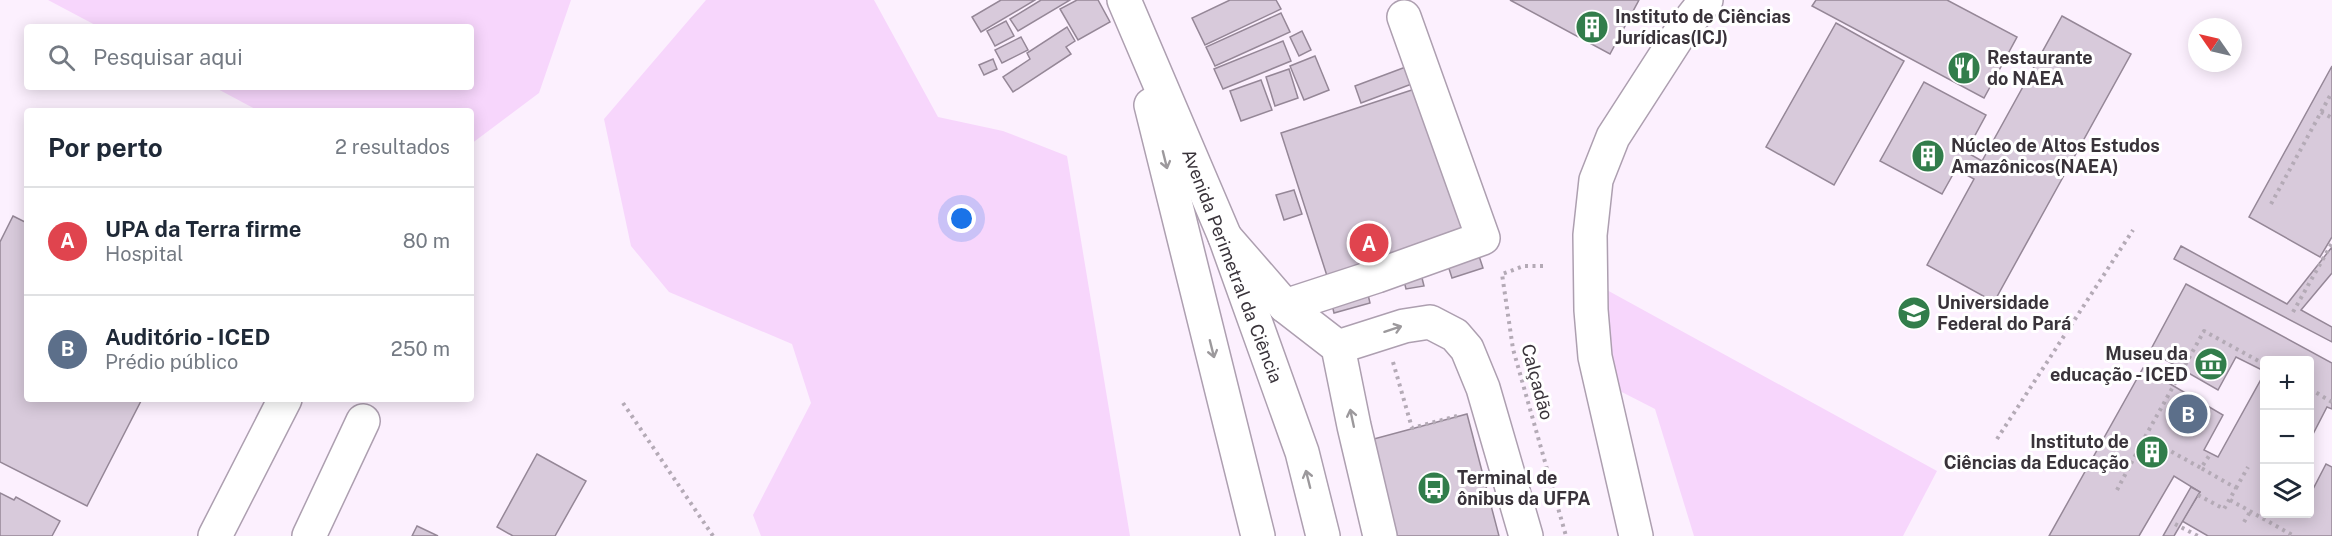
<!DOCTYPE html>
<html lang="pt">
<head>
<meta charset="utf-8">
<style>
  :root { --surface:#fff; --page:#f2f2f3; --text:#1f2937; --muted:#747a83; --line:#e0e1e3; --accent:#327d4b }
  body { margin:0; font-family:"Public Sans",sans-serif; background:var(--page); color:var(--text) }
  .controls { position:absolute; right:18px; bottom:18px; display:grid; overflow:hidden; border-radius:6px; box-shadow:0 3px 15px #0003 }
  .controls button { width:54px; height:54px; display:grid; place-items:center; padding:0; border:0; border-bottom:2px solid var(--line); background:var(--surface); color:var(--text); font:30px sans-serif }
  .compass { position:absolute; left:2188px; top:18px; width:54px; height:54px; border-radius:50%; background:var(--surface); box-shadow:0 3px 15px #0003; rotate:304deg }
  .you { position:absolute; left:962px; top:219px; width:21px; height:21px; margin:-15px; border:4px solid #fff; border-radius:50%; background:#1a73e8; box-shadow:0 0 0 9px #1a73e833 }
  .badge { display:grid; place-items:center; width:39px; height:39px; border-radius:50%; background:var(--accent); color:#fff; font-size:20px; font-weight:700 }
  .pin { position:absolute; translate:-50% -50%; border:3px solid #fff; box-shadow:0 2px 6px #0006 }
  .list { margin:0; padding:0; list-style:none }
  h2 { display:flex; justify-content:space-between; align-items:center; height:78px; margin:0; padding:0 24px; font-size:26px }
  h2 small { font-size:20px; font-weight:400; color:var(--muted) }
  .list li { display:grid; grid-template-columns:39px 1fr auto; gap:18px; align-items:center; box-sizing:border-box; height:108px; padding:0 24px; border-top:2px solid var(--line) }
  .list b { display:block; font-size:22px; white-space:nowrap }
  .list p { margin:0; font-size:20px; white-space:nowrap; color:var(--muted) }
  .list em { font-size:20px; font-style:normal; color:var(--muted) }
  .icon { flex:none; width:33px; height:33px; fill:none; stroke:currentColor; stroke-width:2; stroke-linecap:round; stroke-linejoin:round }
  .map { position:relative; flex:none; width:2332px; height:536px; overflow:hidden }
  .search { position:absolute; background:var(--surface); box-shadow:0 3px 15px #0003; left:24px; top:24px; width:450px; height:66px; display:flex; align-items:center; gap:15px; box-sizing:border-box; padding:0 21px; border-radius:6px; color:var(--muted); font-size:22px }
  .panel { position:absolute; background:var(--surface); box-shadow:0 3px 15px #0003; left:24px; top:108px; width:450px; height:294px; border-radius:6px }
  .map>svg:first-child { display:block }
</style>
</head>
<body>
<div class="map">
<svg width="2332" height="536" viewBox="0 0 2332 536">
  <rect width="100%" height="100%" fill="#fcf0fe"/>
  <g fill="#f7d6fc">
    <path d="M48,0H571L539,93L471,144V111H259L214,87H471V27H99Z"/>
    <path d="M706,0H874L938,117L1003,131L1067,156L1130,536H761L753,515L811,403L792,344L669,292L631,246L604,119Z"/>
    <path d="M1605,289L1937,471L1903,536H1694L1655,409L1614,388Z"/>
  </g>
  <g fill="#d8cadb" stroke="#958797" stroke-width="1.5">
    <path d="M1001,0H1035L981,32L972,17Z"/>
    <path d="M1041,0H1070L1018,31L1010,19Z"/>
    <path d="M1077,0H1098L1110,22L1078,40L1060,9Z"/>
    <path d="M1230,0H1276L1281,9L1205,45L1192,18Z"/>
    <path d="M1510,0H1639L1610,54Z"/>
    <path d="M1816,0H1947L2017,37L1984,98L1812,6Z"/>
    <path d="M1281,13L1290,32L1215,66L1206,47Z"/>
    <path d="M2062,16L2131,54L1994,302L1927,265L1974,179L1956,169L1942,194L1880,161L1924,82L1986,115L1966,152L1982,161Z"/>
    <path d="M1006,21L1014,36L995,46L987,31Z"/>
    <path d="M1836,23L1904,61L1834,185L1766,147Z"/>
    <path d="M1067,27L1075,41L1066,47L1071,54L1013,92L1003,77L1030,59L1027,53Z"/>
    <path d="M1302,31L1311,50L1299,56L1290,37Z"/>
    <path d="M1021,37L1028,50L1002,63L995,50Z"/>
    <path d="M1283,41L1291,61L1223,89L1214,69Z"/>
    <path d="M1315,56L1329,90L1304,100L1290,66Z"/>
    <path d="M993,59L997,69L984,75L979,65Z"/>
    <path d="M1411,65L1417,82L1361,103L1355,86Z"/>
    <path d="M2332,66V237L2320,257L2249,217Z"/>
    <path d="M1289,69L1298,98L1275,106L1266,77Z"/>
    <path d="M1261,80L1272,110L1241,121L1230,91Z"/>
    <path d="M1424,86L1471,236L1329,282L1281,133Z"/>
    <path d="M1294,190L1302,214L1284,220L1276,195Z"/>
    <path d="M13,216L27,223V399H142L87,506L0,462V242Z"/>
    <path d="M2181,246L2287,304L2332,247V273L2301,310L2332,327V342L2174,259Z"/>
    <path d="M1476,247L1483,268L1452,278L1445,256Z"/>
    <path d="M1420,270L1424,286L1406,289L1402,273Z"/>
    <path d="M2186,284L2332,363V409L2327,407L2310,440V360H2264V371L2236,357L2218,390L2150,351Z"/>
    <path d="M1366,286L1370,303L1334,313L1330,296Z"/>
    <path d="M2143,368L2223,415L2204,450L2218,457L2264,374V514H2291L2298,517L2300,514H2310V495L2326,464L2332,467V536H2208L2182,521L2200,492L2174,476L2139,536H2049Z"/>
    <path d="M1467,414L1499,536H1395L1370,440Z"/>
    <path d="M537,454L586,481L555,536H513L497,527Z"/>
    <path d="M2191,487L2200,492L2198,495L2174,536H2163Z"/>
    <path d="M0,493L14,500L16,497L60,521L52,536H0Z"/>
    <path d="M417,526L438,536H412Z"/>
  </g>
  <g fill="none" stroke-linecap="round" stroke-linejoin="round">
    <defs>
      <g id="minor">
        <path d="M1225,237L1285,306L1338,347L1354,426L1380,536"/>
        <path d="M1285,306L1377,276L1483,238L1404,17"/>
        <path d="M1338,347L1404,326L1430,322L1455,335L1467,349L1483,388L1526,536"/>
        <path d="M215,536L285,399"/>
        <path d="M309,536L363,421"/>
        <path d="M1636,536L1595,357L1591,310L1590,235L1596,180L1613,137L1680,33L1706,0"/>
      </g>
      <g id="major">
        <path d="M1124,0L1225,237L1302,452L1323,536"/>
        <path d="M1151,105L1258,536"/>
      </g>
    </defs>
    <use href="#minor" stroke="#ad9fb0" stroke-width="36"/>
    <use href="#major" stroke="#ad9fb0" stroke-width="36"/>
    <g stroke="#b4aab6" stroke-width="4" stroke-dasharray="3 4.5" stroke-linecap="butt">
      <path d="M2321,112L2332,118"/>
      <path d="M2271,204L2332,92"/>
      <path d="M1543,266H1524L1502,274L1513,349L1566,536"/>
      <path d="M2293,312L2332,243"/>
      <path d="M1393,362L1412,428L1457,416"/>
      <path d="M2310,389L2332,402"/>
      <path d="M623,403L713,536"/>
      <path d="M2145,437L2204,331L2264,364"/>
      <path d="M1997,439L2133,230"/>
      <path d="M2236,488L2248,467"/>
      <path d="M2117,490L2145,437L2201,468"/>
      <path d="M2198,495L2224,509L2236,488L2201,468L2211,453"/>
      <path d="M2230,500L2294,536"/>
      <path d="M2244,522L2250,512"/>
      <path d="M2175,524L2198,536"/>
    </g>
    <use href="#minor" stroke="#fff" stroke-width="33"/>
    <use href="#major" stroke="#fff" stroke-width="33"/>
  </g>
  <defs><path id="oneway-shaft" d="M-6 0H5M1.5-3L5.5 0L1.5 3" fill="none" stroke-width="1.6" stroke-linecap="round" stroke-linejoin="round" transform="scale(1.5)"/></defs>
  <g stroke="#9c999c">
    <use href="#oneway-shaft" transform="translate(1165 160) rotate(76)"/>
    <use href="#oneway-shaft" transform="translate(1393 329) rotate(-18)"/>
    <use href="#oneway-shaft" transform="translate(1212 349) rotate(76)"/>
    <use href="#oneway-shaft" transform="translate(1352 418) rotate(-102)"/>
    <use href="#oneway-shaft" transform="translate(1308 479) rotate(-104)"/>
  </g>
  <defs>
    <symbol id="building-disc" viewBox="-11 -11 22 22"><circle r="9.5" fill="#327d4b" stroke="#fff"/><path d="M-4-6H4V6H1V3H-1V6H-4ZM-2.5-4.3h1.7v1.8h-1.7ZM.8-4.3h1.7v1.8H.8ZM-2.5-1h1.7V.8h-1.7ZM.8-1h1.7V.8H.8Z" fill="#fff"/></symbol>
    <symbol id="restaurant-disc" viewBox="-11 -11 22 22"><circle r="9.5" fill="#327d4b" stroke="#fff"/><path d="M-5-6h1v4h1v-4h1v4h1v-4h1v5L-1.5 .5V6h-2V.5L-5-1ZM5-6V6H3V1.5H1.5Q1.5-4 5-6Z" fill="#fff"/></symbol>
    <symbol id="university-disc" viewBox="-11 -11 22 22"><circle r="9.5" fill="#327d4b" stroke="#fff"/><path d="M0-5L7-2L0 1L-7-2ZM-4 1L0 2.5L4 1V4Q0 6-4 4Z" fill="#fff"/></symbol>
    <symbol id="museum-disc" viewBox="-11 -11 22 22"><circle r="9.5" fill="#327d4b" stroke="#fff"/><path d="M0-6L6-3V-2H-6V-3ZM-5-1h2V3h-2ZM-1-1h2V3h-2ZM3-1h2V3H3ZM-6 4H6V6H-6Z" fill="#fff"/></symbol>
    <symbol id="bus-disc" viewBox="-11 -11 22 22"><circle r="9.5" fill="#327d4b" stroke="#fff"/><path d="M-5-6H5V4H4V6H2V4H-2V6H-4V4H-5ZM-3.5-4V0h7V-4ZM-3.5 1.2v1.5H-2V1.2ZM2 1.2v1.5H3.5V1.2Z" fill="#fff"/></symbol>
  </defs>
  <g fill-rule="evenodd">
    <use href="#building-disc" x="1573" y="8" width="38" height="38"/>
    <use href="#restaurant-disc" x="1945" y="49" width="38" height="38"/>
    <use href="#building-disc" x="1909" y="137" width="38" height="38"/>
    <use href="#university-disc" x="1895" y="294" width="38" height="38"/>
    <use href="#museum-disc" x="2192" y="345" width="38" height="38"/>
    <use href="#building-disc" x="2133" y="433" width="38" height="38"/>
    <use href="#bus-disc" x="1415" y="469" width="38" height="38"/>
  </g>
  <g text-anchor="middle" stroke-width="6" stroke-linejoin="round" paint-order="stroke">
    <g font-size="18" font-weight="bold" fill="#39333a" stroke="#fff" text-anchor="start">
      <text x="1615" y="23">Instituto de Ciências<tspan x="1615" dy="21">Jurídicas(ICJ)</tspan></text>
      <text x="1987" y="64">Restaurante<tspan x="1987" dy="21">do NAEA</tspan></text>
      <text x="1951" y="152">Núcleo de Altos Estudos<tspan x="1951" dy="21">Amazônicos(NAEA)</tspan></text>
      <text x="1937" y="309">Universidade<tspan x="1937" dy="21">Federal do Pará</tspan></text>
      <text x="2188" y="360" text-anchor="end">Museu da<tspan x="2188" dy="21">educação - ICED</tspan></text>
      <text x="2129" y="448" text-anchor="end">Instituto de<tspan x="2129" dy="21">Ciências da Educação</tspan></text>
      <text x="1457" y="484">Terminal de<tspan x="1457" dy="21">ônibus da UFPA</tspan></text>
    </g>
    <g font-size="18" fill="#39333a" stroke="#fff">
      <text transform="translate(1232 266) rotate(69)" y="6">Avenida Perimetral da Ciência</text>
      <text transform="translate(1537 382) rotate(75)" y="6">Calçadão</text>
    </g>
  </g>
</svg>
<div class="controls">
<button>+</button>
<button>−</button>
<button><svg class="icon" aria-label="layers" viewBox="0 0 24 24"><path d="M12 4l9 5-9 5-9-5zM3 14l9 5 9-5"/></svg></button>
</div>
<svg class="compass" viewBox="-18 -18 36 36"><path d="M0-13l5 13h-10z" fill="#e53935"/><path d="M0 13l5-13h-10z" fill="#747a83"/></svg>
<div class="you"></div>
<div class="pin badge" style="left:1369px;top:243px;background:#e0444e">A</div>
<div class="pin badge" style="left:2188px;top:414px;background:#5c6f8a">B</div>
<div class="search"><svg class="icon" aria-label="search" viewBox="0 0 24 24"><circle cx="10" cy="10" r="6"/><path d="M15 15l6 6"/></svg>Pesquisar aqui</div>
<section class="panel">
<h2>Por perto<small>2 resultados</small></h2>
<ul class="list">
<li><span class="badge" style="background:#e0444e">A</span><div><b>UPA da Terra firme</b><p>Hospital</p></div><em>80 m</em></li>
<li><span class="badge" style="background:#5c6f8a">B</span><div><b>Auditório - ICED</b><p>Prédio público</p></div><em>250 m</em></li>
</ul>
</section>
</div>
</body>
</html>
